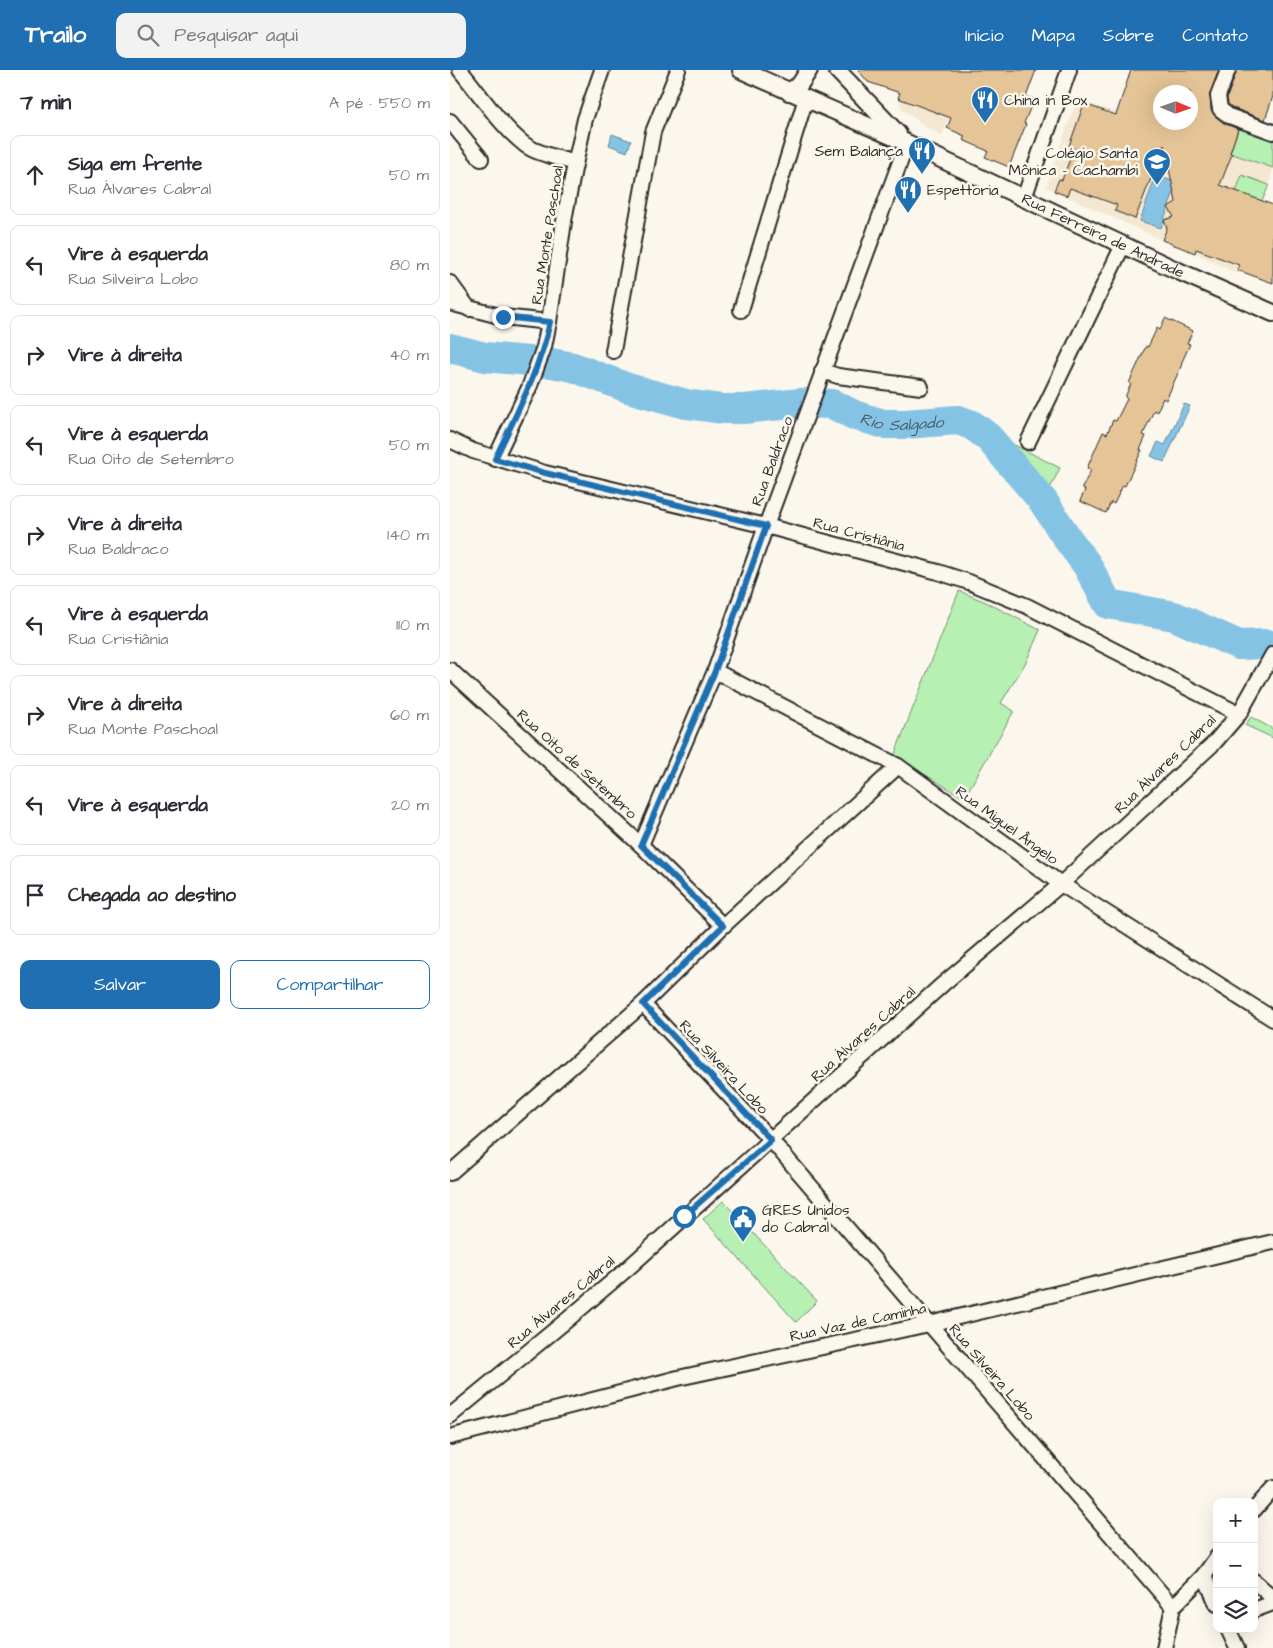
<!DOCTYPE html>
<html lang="pt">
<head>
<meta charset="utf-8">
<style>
  :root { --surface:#fff; --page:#f2f2f3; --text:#2b2b33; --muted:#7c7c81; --line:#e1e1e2; --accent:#1f6fb2 }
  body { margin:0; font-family:"Architects Daughter",sans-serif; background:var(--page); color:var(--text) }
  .controls { position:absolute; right:15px; bottom:15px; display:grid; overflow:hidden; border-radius:10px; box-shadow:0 5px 20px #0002 }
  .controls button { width:45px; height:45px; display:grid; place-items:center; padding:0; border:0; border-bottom:1px solid var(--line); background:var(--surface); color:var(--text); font:25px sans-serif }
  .compass { position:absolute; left:703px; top:15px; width:45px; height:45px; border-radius:50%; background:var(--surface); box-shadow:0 5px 20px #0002; rotate:92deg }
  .stop { position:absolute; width:15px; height:15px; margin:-11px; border:4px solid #1f6fb2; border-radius:50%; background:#fff }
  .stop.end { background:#1f6fb2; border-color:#fff; box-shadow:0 1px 5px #0008 }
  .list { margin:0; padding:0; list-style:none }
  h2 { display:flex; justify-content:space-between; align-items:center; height:65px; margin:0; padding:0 20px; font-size:21px }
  h2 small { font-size:16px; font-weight:400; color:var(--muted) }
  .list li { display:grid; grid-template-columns:32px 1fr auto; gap:15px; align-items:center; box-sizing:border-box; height:80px; margin:0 10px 10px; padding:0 10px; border:1px solid var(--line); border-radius:10px }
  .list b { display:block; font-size:19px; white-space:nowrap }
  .list p { margin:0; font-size:16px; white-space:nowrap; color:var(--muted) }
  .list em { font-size:16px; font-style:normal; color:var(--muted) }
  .actions { display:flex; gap:10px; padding:15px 20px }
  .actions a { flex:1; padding:11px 0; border:1px solid var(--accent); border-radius:10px; text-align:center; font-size:18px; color:var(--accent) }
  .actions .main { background:var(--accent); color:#fff }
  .icon { flex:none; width:28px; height:28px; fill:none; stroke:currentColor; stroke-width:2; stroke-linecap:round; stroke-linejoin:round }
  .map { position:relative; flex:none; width:823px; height:1578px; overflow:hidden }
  header { display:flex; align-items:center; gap:30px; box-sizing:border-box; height:70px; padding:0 25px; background:var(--accent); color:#fff }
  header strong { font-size:24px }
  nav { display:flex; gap:28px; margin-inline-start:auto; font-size:18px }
  .search { width:350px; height:45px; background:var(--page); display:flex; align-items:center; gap:12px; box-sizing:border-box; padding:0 18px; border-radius:10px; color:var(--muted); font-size:19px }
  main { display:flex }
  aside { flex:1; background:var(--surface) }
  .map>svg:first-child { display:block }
</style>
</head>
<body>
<header>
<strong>Trailo</strong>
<div class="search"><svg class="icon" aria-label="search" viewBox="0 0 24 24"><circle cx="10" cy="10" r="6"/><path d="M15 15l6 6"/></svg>Pesquisar aqui</div>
<nav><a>Início</a><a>Mapa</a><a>Sobre</a><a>Contato</a></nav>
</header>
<main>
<aside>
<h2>7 min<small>A pé · 550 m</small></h2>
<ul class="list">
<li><svg class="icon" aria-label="ahead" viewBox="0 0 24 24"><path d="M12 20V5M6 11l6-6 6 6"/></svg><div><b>Siga em frente</b><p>Rua Álvares Cabral</p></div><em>50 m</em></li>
<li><svg class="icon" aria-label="left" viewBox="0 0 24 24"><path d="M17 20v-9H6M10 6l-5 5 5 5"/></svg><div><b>Vire à esquerda</b><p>Rua Silveira Lobo</p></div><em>80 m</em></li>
<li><svg class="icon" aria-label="right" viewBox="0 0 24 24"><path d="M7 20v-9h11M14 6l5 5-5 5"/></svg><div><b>Vire à direita</b></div><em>40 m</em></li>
<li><svg class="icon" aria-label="left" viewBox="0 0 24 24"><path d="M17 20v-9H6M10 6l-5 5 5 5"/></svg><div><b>Vire à esquerda</b><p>Rua Oito de Setembro</p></div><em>50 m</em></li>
<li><svg class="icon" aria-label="right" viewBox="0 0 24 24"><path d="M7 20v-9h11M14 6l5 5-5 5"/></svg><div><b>Vire à direita</b><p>Rua Baldraco</p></div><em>140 m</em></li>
<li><svg class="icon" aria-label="left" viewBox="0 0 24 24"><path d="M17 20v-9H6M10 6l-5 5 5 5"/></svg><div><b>Vire à esquerda</b><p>Rua Cristiânia</p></div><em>110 m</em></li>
<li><svg class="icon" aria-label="right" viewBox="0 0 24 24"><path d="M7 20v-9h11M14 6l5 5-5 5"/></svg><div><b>Vire à direita</b><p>Rua Monte Paschoal</p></div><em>60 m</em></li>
<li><svg class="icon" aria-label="left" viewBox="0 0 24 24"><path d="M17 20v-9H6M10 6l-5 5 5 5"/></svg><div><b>Vire à esquerda</b></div><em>20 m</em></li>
<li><svg class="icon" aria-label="arrive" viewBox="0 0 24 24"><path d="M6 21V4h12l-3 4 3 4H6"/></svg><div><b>Chegada ao destino</b></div></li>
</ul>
<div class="actions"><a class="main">Salvar</a><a>Compartilhar</a></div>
</aside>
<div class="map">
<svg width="823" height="1578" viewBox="0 0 823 1578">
  <rect width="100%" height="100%" fill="#fbf7ec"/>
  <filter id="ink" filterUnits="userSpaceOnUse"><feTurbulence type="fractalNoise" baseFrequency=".02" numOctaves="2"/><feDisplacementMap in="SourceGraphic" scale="10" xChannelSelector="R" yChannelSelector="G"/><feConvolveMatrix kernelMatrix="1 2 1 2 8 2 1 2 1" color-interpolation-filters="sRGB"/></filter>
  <g filter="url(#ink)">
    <g fill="#f4e8d2">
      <path d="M515,5L492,66L476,57L452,39L448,28L450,23L422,13Z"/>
      <path d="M627,29L823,98L819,115L786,203L745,183L712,170L596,117Z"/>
    </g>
    <g fill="#b7f0b3" stroke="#718e6f">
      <path d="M789,57L823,69V98L780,83Z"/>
      <path d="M792,105L819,115L812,131L786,121Z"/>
      <path d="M377,331L400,337L401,339L408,340V341L423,344V348L440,351L442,347L496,346L500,336L543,359L541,363L610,398L590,439L579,424L566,416L567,413L551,402L553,396C542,384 522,355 506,354C502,354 497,355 494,356L492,361L459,359V361L439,362V360L429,358L395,345L393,347L374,340Z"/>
      <path d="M509,521L536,532L590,560L576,592L551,633L564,641L514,728L444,686Z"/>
      <path d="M801,647L823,659V668L795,655Z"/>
      <path d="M273,1131L367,1231L346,1252L253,1149Z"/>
    </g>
    <g fill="#85c3e5" stroke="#61869b">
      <path d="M162,64L181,71L177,82L159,75Z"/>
      <path d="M706,105L727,113L711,158L690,151Z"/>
      <path d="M734,334L740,336L714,392L701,386L708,372L715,375Z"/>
    </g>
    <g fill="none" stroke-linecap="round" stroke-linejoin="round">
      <path stroke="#85c3e5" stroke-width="30" id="s1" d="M0,278L35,287L101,293L123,297L178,318L236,334L272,339H294L351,333L382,334L404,345L434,354H455L508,350L522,355L538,367L593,431L617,468L637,495L658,534L724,546L789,575L817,574"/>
    </g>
    <g fill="#e5c597" stroke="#2b2b2b" fill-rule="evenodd">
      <path d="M408,0H586L576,27L584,29L574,53L576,54L559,97L535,87L538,81L513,70L515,66L497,58L501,48L448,28L450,23L418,12Z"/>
      <path d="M681,0H769L760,23L761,40L765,46L774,53L788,59L780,83L782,84L770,115L823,135V213L787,200L789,195L746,179L745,183L712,170L717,158L714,150L724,147L718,137L726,132L714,75L685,149L665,141L667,135L620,118L617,126L604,121L609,109L612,110L624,78L619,76L634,34L666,45ZM710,22H740V52H710Z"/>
      <path d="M787,0H823V26L815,50L783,38L778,34L777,27Z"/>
      <path d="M715,248L743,261L737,273L740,274L731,294H732L716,330L713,328L707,342L704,340L693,365L696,366L690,380H692L675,416L673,415L664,434L661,432L656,443L630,431L635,420L632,418L641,400L637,398L653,362L657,364L663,350L666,351L677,329L675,327L681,314L679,313L696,276L698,277L707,258L710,260Z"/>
    </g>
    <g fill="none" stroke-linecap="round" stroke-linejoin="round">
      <defs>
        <g id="minor">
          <path d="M10,0C29,23 51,56 74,74C86,84 110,88 125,93"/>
          <path d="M778,0L768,26L770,39L779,46L823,62"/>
          <path d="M0,51L31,89"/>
          <path d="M574,128L619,0"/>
          <path d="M0,213L19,239"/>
          <path d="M0,233L53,247L99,252"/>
          <path d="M291,240L356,28"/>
          <path d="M163,281L203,62L228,0"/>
          <path d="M372,301L388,306L471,317"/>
          <path d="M0,370L23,381L95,403L316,456L488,502L519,512L577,536L789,644"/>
          <path d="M578,372L673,175"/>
          <path d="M45,389L79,318L94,277L99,252L115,145L124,99L135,49L152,0"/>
          <path d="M0,600L191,775L273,856"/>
          <path d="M265,601L448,696L611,814L823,949"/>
          <path d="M191,775L265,601L316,456L457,73"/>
          <path d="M193,934L321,1070L723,1537"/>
          <path d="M0,1103L193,934L273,856L448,696"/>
          <path d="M0,1346L117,1250L177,1199L493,914L611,814L764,673L789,644L823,584"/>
          <path d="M0,1367L228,1308L479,1254L823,1172"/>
          <path d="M804,1440L823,1418"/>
          <path d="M754,1505L767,1534"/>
          <path d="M804,1511L823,1528"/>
          <path d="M804,1540L823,1533"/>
          <path d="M778,1559L787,1578"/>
          <path d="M714,1578L723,1537L754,1505L767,1487"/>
        </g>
        <g id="tertiary">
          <path id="s2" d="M291,0L457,73L726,200L823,243"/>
          <path d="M387,0L448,64"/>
          <path d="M339,22L350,14L359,0"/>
        </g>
      </defs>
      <use href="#minor" stroke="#2b2b2b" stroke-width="18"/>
      <use href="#tertiary" stroke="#2b2b2b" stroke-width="20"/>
      <use href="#minor" stroke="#fbf7ec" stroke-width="14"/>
      <use href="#tertiary" stroke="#fbf7ec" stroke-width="16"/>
    </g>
  </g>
  <g fill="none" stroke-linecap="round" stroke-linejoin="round" filter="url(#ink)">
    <path stroke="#1f6fb2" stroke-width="6" d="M53,247L100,252C89,301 67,343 45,389L95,403L316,456L265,601L191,775L273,856L193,934L321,1070L234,1146"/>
  </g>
  <defs>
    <symbol id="restaurant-pin" viewBox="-11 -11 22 30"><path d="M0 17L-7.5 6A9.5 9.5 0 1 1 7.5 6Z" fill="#1f6fb2" stroke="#fbf7ec"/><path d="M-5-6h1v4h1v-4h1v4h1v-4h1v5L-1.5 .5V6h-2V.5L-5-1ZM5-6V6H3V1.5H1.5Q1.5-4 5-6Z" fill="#fff"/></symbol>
    <symbol id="school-pin" viewBox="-11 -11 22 30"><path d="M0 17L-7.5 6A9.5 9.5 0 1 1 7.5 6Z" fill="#1f6fb2" stroke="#fbf7ec"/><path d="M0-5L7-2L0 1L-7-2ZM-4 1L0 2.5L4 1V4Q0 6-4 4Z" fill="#fff"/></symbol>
    <symbol id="civic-pin" viewBox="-11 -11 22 30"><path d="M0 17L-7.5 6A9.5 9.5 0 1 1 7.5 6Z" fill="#1f6fb2" stroke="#fbf7ec"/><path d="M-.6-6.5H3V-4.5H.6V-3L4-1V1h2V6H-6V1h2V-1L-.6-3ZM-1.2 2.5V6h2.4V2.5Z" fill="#fff"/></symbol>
  </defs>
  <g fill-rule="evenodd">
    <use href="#restaurant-pin" x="519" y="14" width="32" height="43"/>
    <use href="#restaurant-pin" x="456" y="65" width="32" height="43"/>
    <use href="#school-pin" x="691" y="76" width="32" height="43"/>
    <use href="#restaurant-pin" x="442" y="104" width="32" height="43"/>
    <use href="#civic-pin" x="277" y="1133" width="32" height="43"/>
  </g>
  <g text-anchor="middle" stroke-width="5" stroke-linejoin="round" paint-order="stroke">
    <g font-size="15" fill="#2b2b2b" stroke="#fbf7ec" text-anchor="start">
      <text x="554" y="35">China in Box</text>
      <text x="453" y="86" text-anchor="end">Sem Balança</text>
      <text x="688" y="88" text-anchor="end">Colégio Santa<tspan x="688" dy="17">Mônica - Cachambi</tspan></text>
      <text x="477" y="125">Espettoria</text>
      <text x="312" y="1145">GRES Unidos<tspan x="312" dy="17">do Cabral</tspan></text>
    </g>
    <g font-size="15" fill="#2b2b2b" stroke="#fbf7ec">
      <text transform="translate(97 165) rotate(-81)" y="5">Rua Monte Paschoal</text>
      <text dy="5" stroke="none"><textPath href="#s2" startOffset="398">Rua Ferreira de Andrade</textPath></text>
      <text transform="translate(322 391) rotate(-70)" y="5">Rua Baldraco</text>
      <text transform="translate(409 464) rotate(15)" y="5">Rua Cristiânia</text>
      <text transform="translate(127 694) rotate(42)" y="5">Rua Oito de Setembro</text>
      <text transform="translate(715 694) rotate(-44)" y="5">Rua Álvares Cabral</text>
      <text transform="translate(557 755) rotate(36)" y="5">Rua Miguel Ângelo</text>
      <text transform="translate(413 964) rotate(-42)" y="5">Rua Álvares Cabral</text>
      <text transform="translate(274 997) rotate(47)" y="5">Rua Silveira Lobo</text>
      <text transform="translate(111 1232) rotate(-40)" y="5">Rua Álvares Cabral</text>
      <text transform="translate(408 1252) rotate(-12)" y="5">Rua Vaz de Caminha</text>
      <text transform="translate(542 1302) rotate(49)" y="5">Rua Silveira Lobo</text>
    </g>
    <g font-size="16" font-style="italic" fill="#465963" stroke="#fbf7ec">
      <text dy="6" stroke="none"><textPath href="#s1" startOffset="464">Rio Salgado</textPath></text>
    </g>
  </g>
</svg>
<div class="controls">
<button>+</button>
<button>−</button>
<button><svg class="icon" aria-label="layers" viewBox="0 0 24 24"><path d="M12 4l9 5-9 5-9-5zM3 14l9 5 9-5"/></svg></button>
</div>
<svg class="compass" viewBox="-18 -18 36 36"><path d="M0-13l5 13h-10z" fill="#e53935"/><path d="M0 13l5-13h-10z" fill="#7c7c81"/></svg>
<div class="stop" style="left:234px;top:1146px"></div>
<div class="stop end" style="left:53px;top:247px"></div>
</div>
</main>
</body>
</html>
